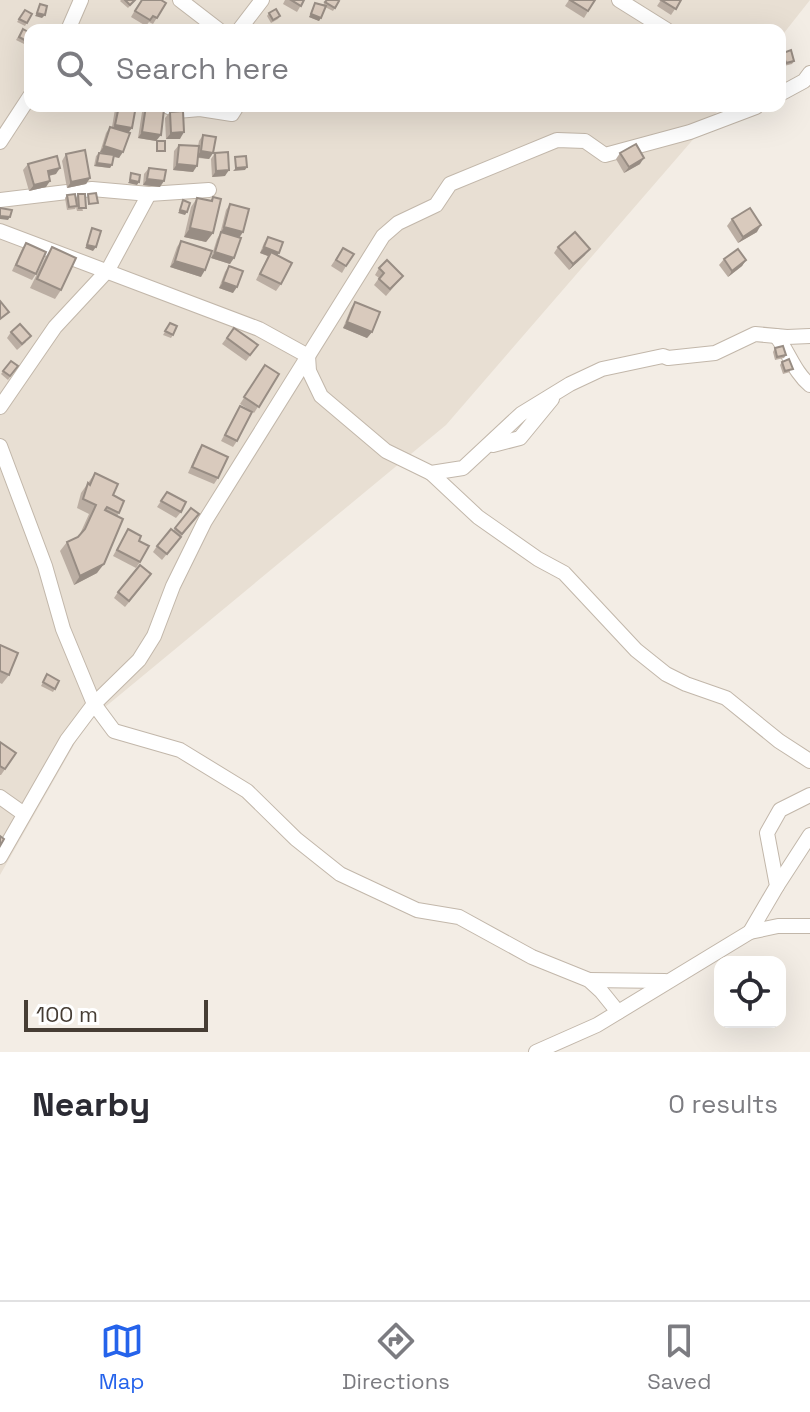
<!DOCTYPE html>
<html lang="en">
<head>
<meta charset="utf-8">
<style>
  :root { --surface:#fff; --page:#f2f2f3; --text:#2b2b33; --muted:#7c7c81; --line:#e1e1e2; --accent:#2563eb }
  body { margin:0; font-family:"Space Grotesk",sans-serif; background:var(--page); color:var(--text) }
  .controls { position:absolute; right:24px; bottom:24px; display:grid; overflow:hidden; border-radius:16px; box-shadow:0 8px 32px #0002 }
  .controls button { width:72px; height:72px; display:grid; place-items:center; padding:0; border:0; border-bottom:2px solid var(--line); background:var(--surface); color:var(--text); font:40px sans-serif }
  .scale { position:absolute; left:24px; bottom:20px; width:184px; box-sizing:border-box; padding-left:8px; border:4px solid #463d34; border-top:0; font-size:22px; line-height:28px; white-space:nowrap; color:#463d34; -webkit-text-stroke:6px #fff; paint-order:stroke }
  .list { margin:0; padding:0; list-style:none }
  h2 { display:flex; justify-content:space-between; align-items:center; height:104px; margin:0; padding:0 32px; font-size:34px }
  h2 small { font-size:26px; font-weight:400; color:var(--muted) }
  .icon { flex:none; width:44px; height:44px; fill:none; stroke:currentColor; stroke-width:2; stroke-linecap:round; stroke-linejoin:round }
  .map { position:relative; flex:none; width:810px; height:1052px; overflow:hidden }
  .search { position:absolute; background:var(--surface); box-shadow:0 8px 32px #0002; left:24px; right:24px; top:24px; height:88px; display:flex; align-items:center; gap:20px; box-sizing:border-box; padding:0 28px; border-radius:16px; color:var(--muted); font-size:30px }
  .sheet { height:248px; background:var(--surface) }
  nav { display:flex; justify-content:space-around; align-items:center; box-sizing:border-box; height:112px; border-top:2px solid var(--line); background:var(--surface); font-size:22px; color:var(--muted) }
  nav a { display:grid; justify-items:center; gap:4px }
  nav .on { color:var(--accent) }
  .map>svg:first-child { display:block }
</style>
</head>
<body>
<div class="map">
<svg width="810" height="1052" viewBox="0 0 810 1052">
  <rect width="100%" height="100%" fill="#f3ede5"/>
  <path fill="#e8dfd3" d="M0,0H810L780,38V30H30V106H722L446,425L87,722L0,875Z"/>
  <g fill="none" stroke-linecap="round" stroke-linejoin="round">
    <defs>
      <g id="minor">
        <path d="M180,0L219,30"/>
        <path d="M619,0L667,30"/>
        <path d="M68,30L81,0"/>
        <path d="M239,30L262,0"/>
        <path d="M780,94L804,81L810,73"/>
        <path d="M167,106L177,111L200,109L232,114L237,106"/>
        <path d="M0,142L30,96"/>
        <path d="M0,200L92,189L149,194L209,190"/>
        <path d="M0,231L259,329L308,356L309,371L321,396L386,451L431,473L463,468L521,414L570,384L602,369L663,356L668,358L715,353L755,334L787,337L810,336"/>
        <path d="M776,336C789,352 794,372 810,385"/>
        <path d="M0,407L55,327L108,270L149,194"/>
        <path d="M493,445L520,438L552,399"/>
        <path d="M0,446L45,566L63,629L94,704L114,731L180,750L247,791L296,839L340,874L417,910L459,917L532,957L589,980L601,991L618,1012"/>
        <path d="M431,473L478,517L538,559L564,573L636,650L666,674L686,684L726,698L779,741L810,761"/>
        <path d="M0,797L24,814"/>
        <path d="M0,857L67,740L94,704L139,660L154,636L173,586L205,521L383,236L398,223L436,205L450,184L557,140L585,141L605,155L690,132L756,107"/>
        <path d="M777,886L810,835"/>
        <path d="M750,932L778,926H810"/>
        <path d="M589,980L665,981"/>
        <path d="M536,1052L597,1025L750,932L777,886L767,833L780,810L810,795"/>
      </g>
    </defs>
    <use href="#minor" stroke="#c2b7aa" stroke-width="16"/>
    <use href="#minor" stroke="#fff" stroke-width="14"/>
  </g>
  <g fill="#bbaea3">
    <path d="M121,0H135L128,8L120,1Z"/>
    <path d="M141,0L166,3L153,24L149,22L146,26L131,17Z"/>
    <path d="M285,0H304L297,12L283,4Z"/>
    <path d="M326,0L339,1L333,11L325,7L319,21L309,17L315,3L323,5Z"/>
    <path d="M569,0H595L584,18L565,6Z"/>
    <path d="M661,0H681L671,15L657,6Z"/>
    <path d="M25,10L32,14L25,26L17,22Z"/>
    <path d="M269,13L280,16L278,19L271,23L267,16Z"/>
    <path d="M23,29L30,44L28,46L16,40Z"/>
    <path d="M783,53L794,61L792,64L784,66L781,56Z"/>
    <path d="M117,106H136L132,128L128,133L119,158L113,157L110,168L94,166L96,156L99,153L104,154L100,152L106,133L110,127H112L115,109Z"/>
    <path d="M146,106L156,141L138,138L142,112Z"/>
    <path d="M170,112L180,139H166L165,118Z"/>
    <path d="M203,135L213,153L209,159L198,158L193,172L173,170L174,151L179,145L198,146L199,141Z"/>
    <path d="M215,153L225,176L212,177L211,159Z"/>
    <path d="M620,153L640,164L624,173L616,159Z"/>
    <path d="M66,154L90,178L86,184L67,188L62,161Z"/>
    <path d="M28,164L56,174L49,176L46,187L29,191L23,170Z"/>
    <path d="M149,168L160,187L143,185L144,174Z"/>
    <path d="M78,194L83,211H77L76,207L75,209L67,210L65,198L67,195L76,198Z"/>
    <path d="M213,197V233L206,242L184,237L191,207L197,198L210,201Z"/>
    <path d="M230,204L243,232L239,238L230,264L211,258L217,239L220,234L226,210Z"/>
    <path d="M732,219L757,232L738,243L727,226Z"/>
    <path d="M268,237L279,253L277,255L281,284L276,291L256,280L268,256L260,253L264,243Z"/>
    <path d="M181,241L201,277L170,267L177,247Z"/>
    <path d="M26,243L36,274L32,280L12,271L22,249Z"/>
    <path d="M52,247L61,290L55,299L30,288L46,256Z"/>
    <path d="M558,247L585,255L569,270L554,253Z"/>
    <path d="M343,248L346,266L342,273L331,266Z"/>
    <path d="M724,259L746,260L742,266L728,277L719,265Z"/>
    <path d="M229,266L233,293L219,288L225,272Z"/>
    <path d="M379,268L403,276L386,296L374,285L379,278L375,275Z"/>
    <path d="M355,302L372,332L367,338L343,328L351,308Z"/>
    <path d="M170,323L173,335L171,338L163,335Z"/>
    <path d="M234,328L258,345L246,361L222,344Z"/>
    <path d="M11,332L26,342L17,350L7,338Z"/>
    <path d="M775,348L786,355L784,358L775,360L773,352Z"/>
    <path d="M11,361L18,366L8,380L1,374Z"/>
    <path d="M782,362L790,372L783,374L780,365Z"/>
    <path d="M265,365L279,374L254,413L240,404Z"/>
    <path d="M240,406L237,441L233,447L221,441Z"/>
    <path d="M202,445L218,478L214,484L188,473L198,451Z"/>
    <path d="M95,473L113,495L119,513L117,516L97,573L74,585L60,551L67,542L78,537L80,534L89,514L77,508L81,493Z"/>
    <path d="M167,492L181,512L176,518L157,507Z"/>
    <path d="M191,508L199,514L162,560L153,552L157,546L173,531Z"/>
    <path d="M128,529L139,541L140,562L136,568L113,556Z"/>
    <path d="M147,580L125,607L114,598L118,592Z"/>
    <path d="M0,645L9,675L2,684L0,683Z"/>
    <path d="M45,678L59,681L53,692L41,686Z"/>
    <path d="M0,742L16,753L1,775H0Z"/>
  </g>
  <g fill="#988d84">
    <path d="M37,13L45,15L42,18L35,16Z"/>
    <path d="M311,14L321,18L319,21L309,17Z"/>
    <path d="M115,125L132,128L127,134L111,131Z"/>
    <path d="M142,132L161,135L156,141L138,138Z"/>
    <path d="M184,132L180,139H166L171,133Z"/>
    <path d="M104,146L123,152L119,158L100,152Z"/>
    <path d="M201,151L213,153L209,159L196,157Z"/>
    <path d="M644,158L640,164L624,173L629,167Z"/>
    <path d="M97,163L112,165L110,168L94,166Z"/>
    <path d="M177,164L197,166L193,172L173,170Z"/>
    <path d="M247,167L245,170L233,171L236,168Z"/>
    <path d="M60,168L56,174L43,177L48,171Z"/>
    <path d="M229,170L225,176L212,177L216,171Z"/>
    <path d="M90,178L86,184L67,188L71,182Z"/>
    <path d="M147,179L164,181L160,187L143,185Z"/>
    <path d="M130,180L139,182L137,185L128,183Z"/>
    <path d="M50,181L46,187L29,191L34,185Z"/>
    <path d="M180,210L187,212L185,215L178,213Z"/>
    <path d="M0,216L10,217L8,220L0,219Z"/>
    <path d="M761,225L757,232L738,243L743,237Z"/>
    <path d="M224,227L243,232L238,239L220,234Z"/>
    <path d="M190,228L213,233L206,242L184,237Z"/>
    <path d="M87,245L96,247L93,251L85,248Z"/>
    <path d="M264,247L279,253L274,259L271,252L268,256L260,253Z"/>
    <path d="M590,249L585,255L569,270L573,264Z"/>
    <path d="M215,252L234,258L230,264L211,258Z"/>
    <path d="M746,260L742,266L728,277L732,271Z"/>
    <path d="M175,261L205,270L201,277L170,267Z"/>
    <path d="M223,282L237,287L233,293L219,288Z"/>
    <path d="M347,322L372,332L367,338L343,328Z"/>
    <path d="M104,564L97,573L74,585L80,576Z"/>
  </g>
  <g fill="#d9cabd" stroke="#988d84" stroke-width="2">
    <path d="M125,0H135L130,5Z"/>
    <path d="M142,0H161L166,3L157,18L153,16L150,20L135,11Z"/>
    <path d="M291,0H304L301,6Z"/>
    <path d="M327,0H337L339,1L335,8L325,2Z"/>
    <path d="M570,0H595L588,11Z"/>
    <path d="M661,0H681L676,9Z"/>
    <path d="M315,3L326,6L321,18L311,14Z"/>
    <path d="M40,4L47,6L45,15L37,13Z"/>
    <path d="M276,9L280,16L273,20L269,13Z"/>
    <path d="M25,10L32,14L27,23L19,19Z"/>
    <path d="M23,29L30,33V43L19,37Z"/>
    <path d="M791,50L794,61L786,63L783,53Z"/>
    <path d="M119,106H136L132,128L115,125Z"/>
    <path d="M146,106L164,109L161,135L142,132Z"/>
    <path d="M183,111L184,132L171,133L170,112Z"/>
    <path d="M110,127L130,133L123,152L104,146Z"/>
    <path d="M203,135L216,137L213,153L201,151Z"/>
    <rect x="157" y="141" width="8" height="10"/>
    <path d="M636,144L644,158L629,167L620,153Z"/>
    <path d="M179,145L199,146L197,166L177,164Z"/>
    <path d="M85,150L90,178L71,182L66,154Z"/>
    <path d="M228,152L229,170L216,171L215,153Z"/>
    <path d="M99,153L114,155L112,165L97,163Z"/>
    <path d="M57,156L60,168L48,171L50,181L34,185L28,164Z"/>
    <path d="M246,156L247,167L236,168L235,157Z"/>
    <path d="M149,168L166,170L164,181L147,179Z"/>
    <path d="M131,173L140,175L139,182L130,180Z"/>
    <path d="M96,193L98,203L89,204L88,194Z"/>
    <path d="M75,194L77,206L69,207L67,195Z"/>
    <path d="M78,194H85L86,208H79Z"/>
    <path d="M213,197L221,199L213,233L190,228L197,198L212,201Z"/>
    <path d="M183,200L190,203L187,212L180,210Z"/>
    <path d="M230,204L249,209L243,232L224,227Z"/>
    <path d="M0,208L12,210L10,217L0,216Z"/>
    <path d="M750,208L761,225L743,237L732,219Z"/>
    <path d="M92,228L101,231L96,247L87,245Z"/>
    <path d="M221,232L241,238L234,258L215,252Z"/>
    <path d="M575,232L590,249L573,264L558,247Z"/>
    <path d="M268,237L283,242L279,253L264,247Z"/>
    <path d="M181,241L212,251L205,270L175,261Z"/>
    <path d="M26,243L46,252L36,274L16,265Z"/>
    <path d="M52,247L76,258L61,290L37,279Z"/>
    <path d="M343,248L354,254L346,266L336,260Z"/>
    <path d="M738,249L746,260L732,271L724,259Z"/>
    <path d="M271,252L292,263L281,284L260,274Z"/>
    <path d="M387,260L403,276L390,289L379,279L384,273L379,268Z"/>
    <path d="M229,266L243,271L237,287L223,282Z"/>
    <path d="M0,301L9,312L0,319Z"/>
    <path d="M355,302L380,312L372,332L347,322Z"/>
    <path d="M170,323L177,326L173,335L165,331Z"/>
    <path d="M20,324L31,336L22,344L11,332Z"/>
    <path d="M234,328L258,345L250,355L227,338Z"/>
    <path d="M783,346L786,355L777,357L775,348Z"/>
    <path d="M789,359L793,369L785,371L782,362Z"/>
    <path d="M11,361L18,366L10,376L3,371Z"/>
    <path d="M265,365L279,374L259,407L244,397Z"/>
    <path d="M240,406L252,412L237,441L225,435Z"/>
    <path d="M202,445L228,457L218,478L192,467Z"/>
    <path d="M95,473L118,484L113,495L124,501L119,513L107,507L105,510L123,519L104,564L80,576L67,542L78,537L85,529L96,505L83,499L88,483L90,485Z"/>
    <path d="M167,492L186,502L181,512L161,501Z"/>
    <path d="M191,508L199,514L182,534L175,528Z"/>
    <path d="M128,529L141,536L139,541L149,546L140,562L117,550Z"/>
    <path d="M171,529L181,537L167,554L157,546Z"/>
    <path d="M140,565L151,574L129,601L118,592Z"/>
    <path d="M0,645L18,653L9,675L0,671Z"/>
    <path d="M47,674L59,681L55,689L43,682Z"/>
    <path d="M0,742L16,753L5,769L0,766Z"/>
    <path d="M0,836L4,839L0,846Z"/>
  </g>
</svg>
<div class="controls">
<button><svg class="icon" aria-label="locate" viewBox="0 0 24 24"><circle cx="12" cy="12" r="6"/><path d="M12 2v4M12 18v4M2 12h4M18 12h4"/></svg></button>
</div>
<div class="scale">100 m</div>
<div class="search"><svg class="icon" aria-label="search" viewBox="0 0 24 24"><circle cx="10" cy="10" r="6"/><path d="M15 15l6 6"/></svg>Search here</div>
</div>
<section class="sheet">
<h2>Nearby<small>0 results</small></h2>
<ul class="list">
</ul>
</section>
<nav>
<a class="on"><svg class="icon" aria-label="map" viewBox="0 0 24 24"><path d="M3 6l6-2 6 2 6-2v14l-6 2-6-2-6 2zM9 4v14M15 6v14"/></svg>Map</a>
<a><svg class="icon" aria-label="directions" viewBox="0 0 24 24"><path d="M12 3l9 9-9 9-9-9zM9 14v-3h6M13 9l2 2-2 2"/></svg>Directions</a>
<a><svg class="icon" aria-label="saved" viewBox="0 0 24 24"><path d="M7 4h10v16l-5-4-5 4z"/></svg>Saved</a>
</nav>
</body>
</html>
